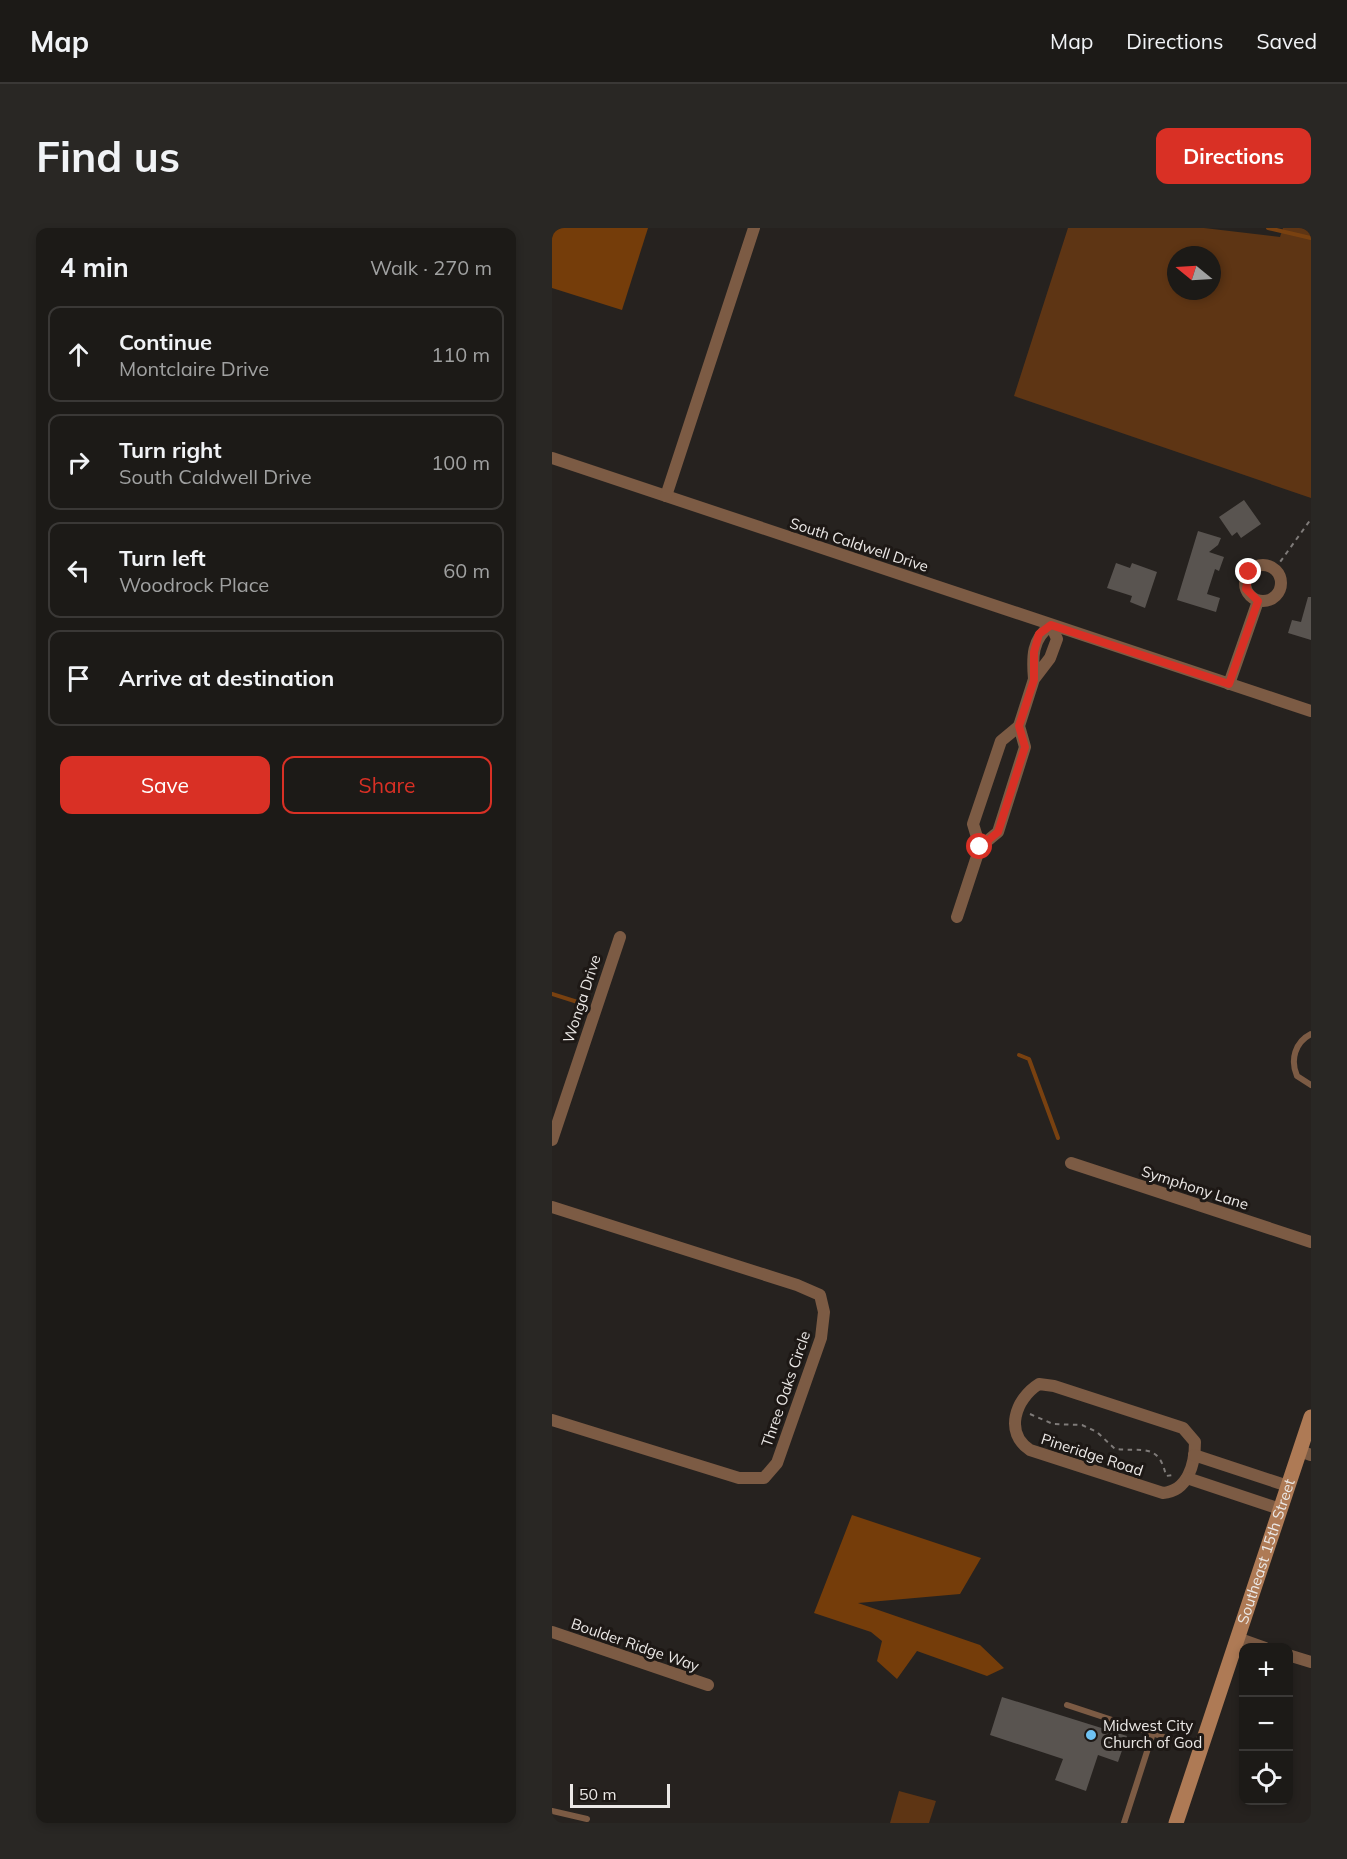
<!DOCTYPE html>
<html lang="en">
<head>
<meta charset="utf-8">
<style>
  :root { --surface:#1c1a17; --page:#292724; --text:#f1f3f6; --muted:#a0a1a1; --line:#3a3836; --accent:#d93025 }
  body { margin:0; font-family:Mulish,sans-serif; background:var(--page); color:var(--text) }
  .controls { position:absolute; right:18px; bottom:18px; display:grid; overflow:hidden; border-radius:12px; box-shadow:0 3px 9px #0003 }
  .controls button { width:54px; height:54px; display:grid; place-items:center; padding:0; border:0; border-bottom:2px solid var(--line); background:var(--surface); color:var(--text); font:30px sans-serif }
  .compass { position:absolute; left:615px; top:18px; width:54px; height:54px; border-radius:50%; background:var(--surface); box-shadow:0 3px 9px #0003; rotate:288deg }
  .scale { position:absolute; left:18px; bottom:15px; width:100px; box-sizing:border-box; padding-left:6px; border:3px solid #ebe8e6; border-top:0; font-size:16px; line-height:21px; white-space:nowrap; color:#ebe8e6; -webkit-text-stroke:4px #1d1815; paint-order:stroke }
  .stop { position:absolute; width:18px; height:18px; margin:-14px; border:4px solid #d93025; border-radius:50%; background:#fff }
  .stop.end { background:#d93025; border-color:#fff; box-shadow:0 2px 6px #0008 }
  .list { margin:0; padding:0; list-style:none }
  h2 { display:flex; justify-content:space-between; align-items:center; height:78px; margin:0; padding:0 24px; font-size:26px }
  h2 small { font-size:20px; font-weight:400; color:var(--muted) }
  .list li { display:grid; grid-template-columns:39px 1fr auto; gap:18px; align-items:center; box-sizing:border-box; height:96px; margin:0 12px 12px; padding:0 12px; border:2px solid var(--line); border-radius:12px }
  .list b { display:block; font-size:22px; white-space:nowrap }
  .list p { margin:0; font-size:20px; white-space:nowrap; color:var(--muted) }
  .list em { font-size:20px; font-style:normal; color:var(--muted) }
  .actions { display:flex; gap:12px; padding:18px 24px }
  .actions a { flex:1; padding:14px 0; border:2px solid var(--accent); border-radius:12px; text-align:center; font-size:21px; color:var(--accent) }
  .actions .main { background:var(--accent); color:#fff }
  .icon { flex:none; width:33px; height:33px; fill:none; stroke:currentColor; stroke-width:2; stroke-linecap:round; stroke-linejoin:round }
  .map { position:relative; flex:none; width:759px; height:1595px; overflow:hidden; border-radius:12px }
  header { display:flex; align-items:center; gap:36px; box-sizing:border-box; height:84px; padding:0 30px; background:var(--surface); border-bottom:2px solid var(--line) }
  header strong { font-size:28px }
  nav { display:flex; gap:33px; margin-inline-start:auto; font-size:21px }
  .intro { display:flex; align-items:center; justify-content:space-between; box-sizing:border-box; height:144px; padding:0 36px }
  h1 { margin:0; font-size:42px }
  .button { padding:15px 27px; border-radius:12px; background:var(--accent); color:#fff; font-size:21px; font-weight:700 }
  main { display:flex; gap:36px; padding:0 36px }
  aside { flex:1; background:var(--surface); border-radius:12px; box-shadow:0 3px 9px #0003 }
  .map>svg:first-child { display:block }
</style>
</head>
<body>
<header>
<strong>Map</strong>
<nav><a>Map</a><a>Directions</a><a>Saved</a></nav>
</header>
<div class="intro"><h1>Find us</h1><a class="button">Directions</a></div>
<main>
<aside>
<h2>4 min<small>Walk · 270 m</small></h2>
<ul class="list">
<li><svg class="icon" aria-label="ahead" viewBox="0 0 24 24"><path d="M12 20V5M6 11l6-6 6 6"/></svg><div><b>Continue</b><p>Montclaire Drive</p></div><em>110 m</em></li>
<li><svg class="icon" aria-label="right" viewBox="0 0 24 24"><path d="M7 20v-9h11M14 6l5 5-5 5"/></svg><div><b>Turn right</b><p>South Caldwell Drive</p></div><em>100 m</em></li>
<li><svg class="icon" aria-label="left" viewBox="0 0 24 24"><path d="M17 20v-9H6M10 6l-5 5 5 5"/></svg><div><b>Turn left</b><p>Woodrock Place</p></div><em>60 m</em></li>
<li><svg class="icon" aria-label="arrive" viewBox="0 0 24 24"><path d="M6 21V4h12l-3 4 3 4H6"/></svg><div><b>Arrive at destination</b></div></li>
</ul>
<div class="actions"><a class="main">Save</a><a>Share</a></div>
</aside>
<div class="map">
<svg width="759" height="1595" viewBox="0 0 759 1595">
  <rect width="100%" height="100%" fill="#26221f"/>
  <g fill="#5e3514" fill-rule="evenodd">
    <path d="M516,0H652L728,9L731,0H759V270L462,168ZM624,27H660V63H624Z"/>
    <path d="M347,1563L384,1573L377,1595H338Z"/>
  </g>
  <g fill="#753d0a">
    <path d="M0,0H96L70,82L0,60Z"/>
    <path d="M300,1287L429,1330L408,1366L306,1375L428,1417L452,1440L435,1448L365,1423L345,1451L325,1433L330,1413L319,1404L262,1385Z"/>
  </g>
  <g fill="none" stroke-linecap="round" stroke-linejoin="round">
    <g stroke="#794110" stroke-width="4">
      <path d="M716,0L759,10"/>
      <path d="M0,766L35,777"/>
      <path d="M467,827L477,831L506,910"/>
    </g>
  </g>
  <g fill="#595450">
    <path d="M692,272L709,296L689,310L685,304L680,308L667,289Z"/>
    <path d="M646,303L669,310L666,317L657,324L672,329L667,343L663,341L655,366L668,370L664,384L625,372Z"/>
    <path d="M564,335L578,340L580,335L605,344L593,380L578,374L580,368L555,360Z"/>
    <path d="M756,369H759V412L736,405L740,392L749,394Z"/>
    <path d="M450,1469L575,1508L566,1534L546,1527L534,1563L503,1552L511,1531L438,1507Z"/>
  </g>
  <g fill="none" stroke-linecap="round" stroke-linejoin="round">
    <g stroke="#7f7b79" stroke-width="2" stroke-dasharray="4.5 4.5" stroke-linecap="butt">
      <path d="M723,341L759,291"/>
      <path d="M478,1186L501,1196L530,1197L545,1204L563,1221C589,1224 607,1214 614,1248L621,1247"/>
    </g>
    <g stroke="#7c5b44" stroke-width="6">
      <path d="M759,806C743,814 738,832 745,848L759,857"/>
      <path d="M515,1477L648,1521"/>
      <path d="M0,1583L35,1591"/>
      <path d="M572,1595L601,1505"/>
    </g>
    <g stroke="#7c5b44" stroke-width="12">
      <path d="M0,230L759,483"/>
      <path d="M114,268L202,0"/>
      <circle cx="711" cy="355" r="18"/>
      <path d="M677,456L706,373"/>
      <path d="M428,619L421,596L449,513L467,498"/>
      <path d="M405,689L428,619L446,604L473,519L467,498L482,451L498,430L505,411L499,397C480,411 480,429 482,451"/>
      <path d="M0,912L68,709"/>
      <path d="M519,935L759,1014"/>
      <path d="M0,979L245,1057L268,1067L272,1084L269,1110L225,1235L212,1250H187L0,1192"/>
      <path d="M487,1156L502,1158L631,1200L643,1214C643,1236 636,1263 611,1265L478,1222C452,1205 463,1171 487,1156Z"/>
      <path d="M748,1223L759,1227"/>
      <path d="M642,1227L736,1258"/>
      <path d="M635,1250L728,1281"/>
      <path d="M0,1404L156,1457"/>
      <path d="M685,1410L713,1420"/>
      <path d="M736,1427L759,1434"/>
    </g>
    <path stroke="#ae7a55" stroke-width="15" id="s1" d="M624,1595L759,1189"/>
  </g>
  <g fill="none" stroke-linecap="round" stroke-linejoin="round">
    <path stroke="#d93025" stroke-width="8" d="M428,619L446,604L473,519L467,498L482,452V424L487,406L499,397L677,456L706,373L694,361L697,344"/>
  </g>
  <circle fill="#6ec2f3" stroke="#1d1815" stroke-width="2" cx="539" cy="1507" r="6"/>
  <g text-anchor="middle" stroke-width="6" stroke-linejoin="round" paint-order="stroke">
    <g font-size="15" fill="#ebe8e6" stroke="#1d1815">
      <text transform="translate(307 317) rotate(18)" y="5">South Caldwell Drive</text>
      <text transform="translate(30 771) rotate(-72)" y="5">Wonga Drive</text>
      <text transform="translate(643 960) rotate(18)" y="5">Symphony Lane</text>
      <text transform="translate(234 1161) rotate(-71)" y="5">Three Oaks Circle</text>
      <text transform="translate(540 1227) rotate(18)" y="5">Pineridge Road</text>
      <text dy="5" stroke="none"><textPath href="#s1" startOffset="286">Southeast 15th Street</textPath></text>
      <text transform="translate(83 1417) rotate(19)" y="5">Boulder Ridge Way</text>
    </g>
    <g font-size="15" fill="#ebe8e6" stroke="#1d1815" text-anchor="start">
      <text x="551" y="1503">Midwest City<tspan x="551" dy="17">Church of God</tspan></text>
    </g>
  </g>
</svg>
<div class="controls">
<button>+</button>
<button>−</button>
<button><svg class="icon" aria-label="locate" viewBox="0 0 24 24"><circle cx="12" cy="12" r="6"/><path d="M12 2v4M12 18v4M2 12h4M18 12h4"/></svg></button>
</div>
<svg class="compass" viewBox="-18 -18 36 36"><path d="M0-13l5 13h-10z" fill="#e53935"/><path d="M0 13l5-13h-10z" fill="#a0a1a1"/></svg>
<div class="scale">50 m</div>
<div class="stop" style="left:428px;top:619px"></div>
<div class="stop end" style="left:697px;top:344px"></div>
</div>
</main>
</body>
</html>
